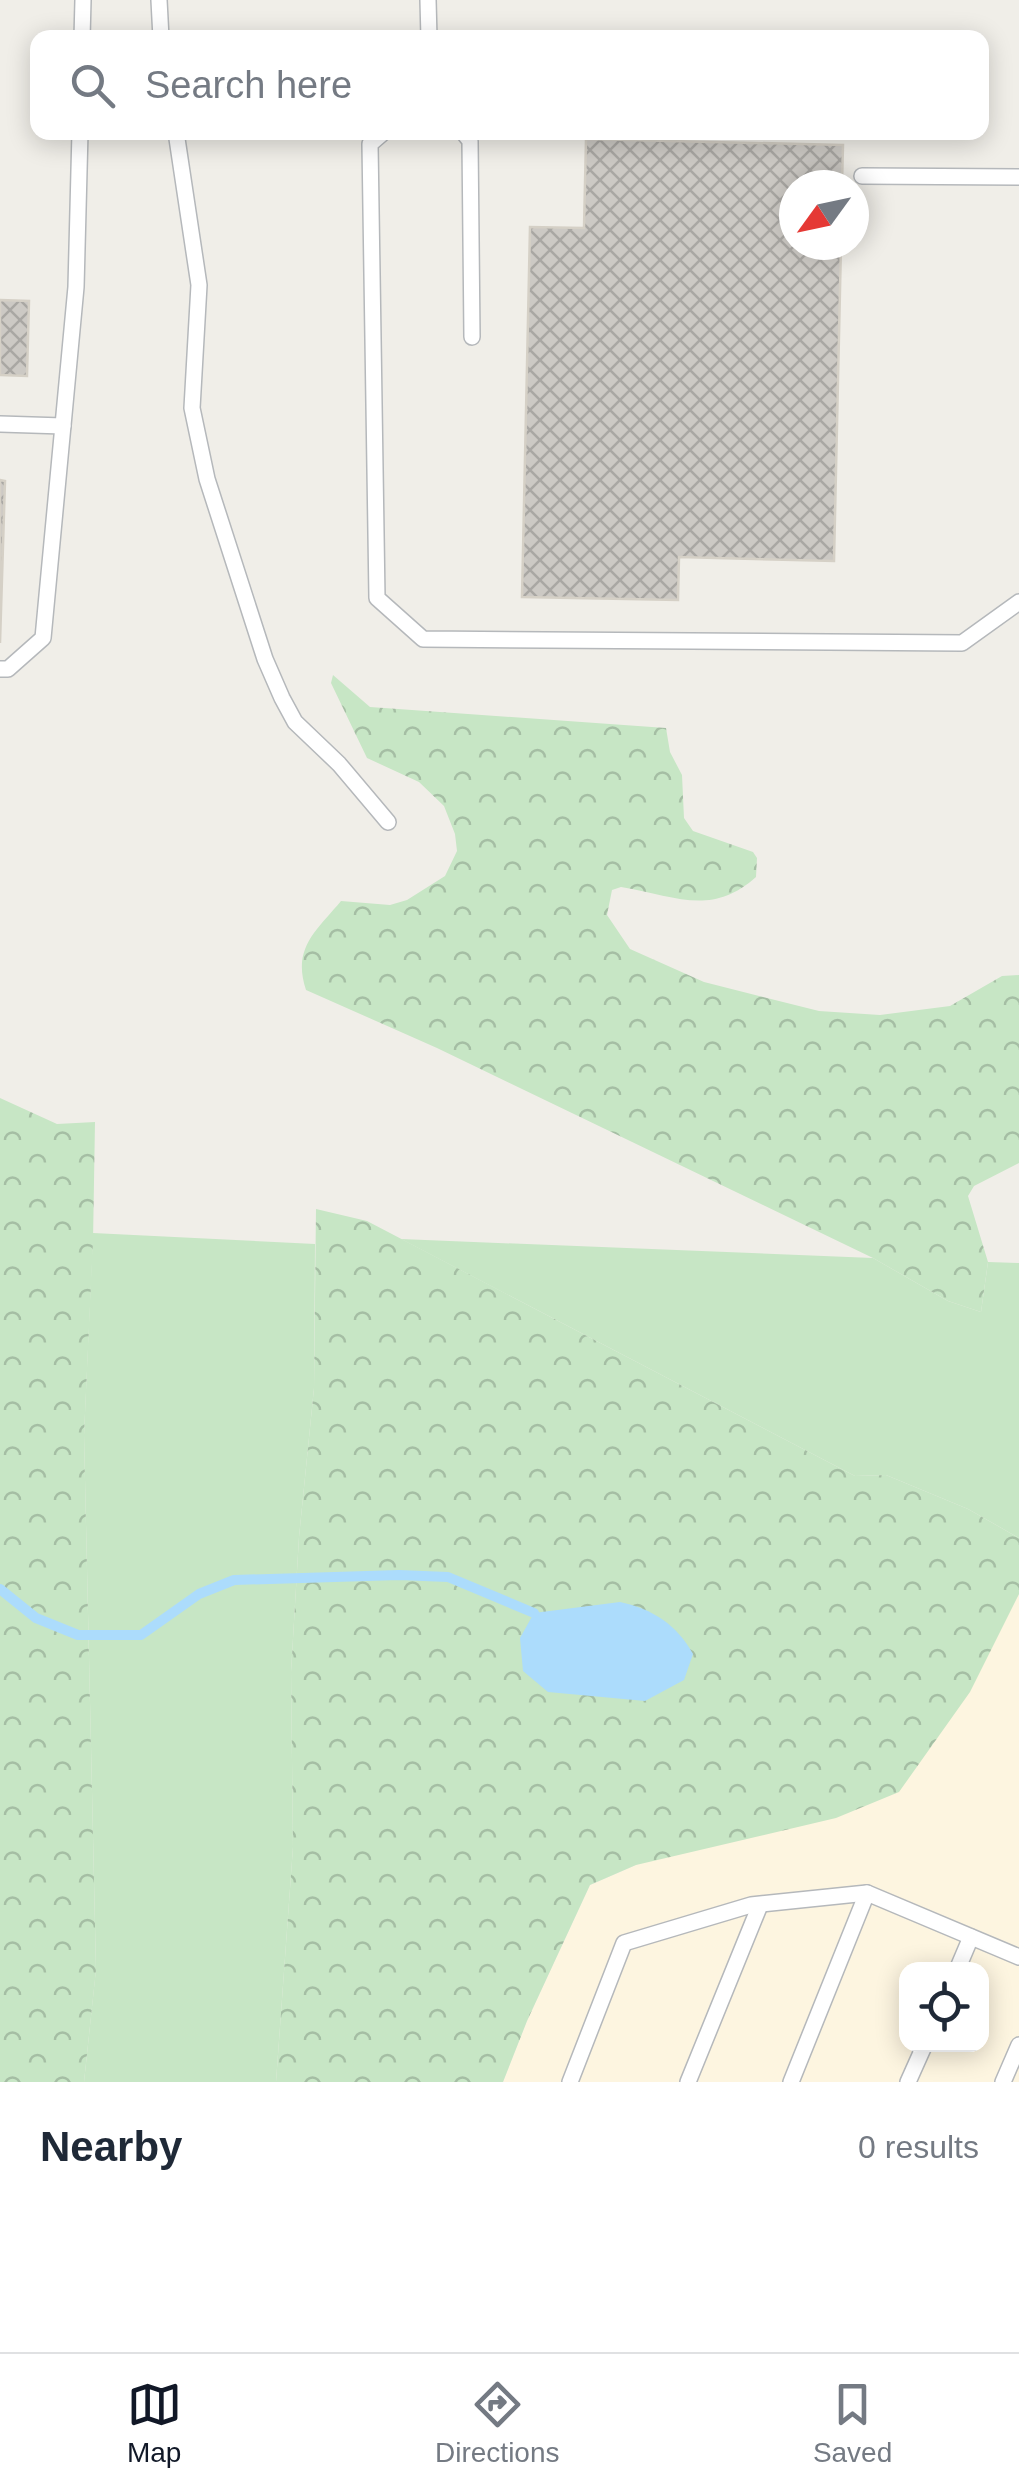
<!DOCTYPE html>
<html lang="en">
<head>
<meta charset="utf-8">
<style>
  :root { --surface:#fff; --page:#f6f6f7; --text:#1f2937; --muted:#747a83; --line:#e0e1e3; --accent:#111827 }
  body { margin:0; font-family:Helvetica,sans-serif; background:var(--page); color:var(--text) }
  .controls { position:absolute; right:30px; bottom:30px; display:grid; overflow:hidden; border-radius:20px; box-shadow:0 5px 25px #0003 }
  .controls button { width:90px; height:90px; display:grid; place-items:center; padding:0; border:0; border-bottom:2px solid var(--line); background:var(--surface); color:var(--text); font:50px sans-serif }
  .compass { position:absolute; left:779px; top:170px; width:90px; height:90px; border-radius:50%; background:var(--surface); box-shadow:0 5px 25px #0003; rotate:237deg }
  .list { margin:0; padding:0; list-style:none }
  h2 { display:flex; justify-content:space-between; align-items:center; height:130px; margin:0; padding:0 40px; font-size:42px }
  h2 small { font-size:32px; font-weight:400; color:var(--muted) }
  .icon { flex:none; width:55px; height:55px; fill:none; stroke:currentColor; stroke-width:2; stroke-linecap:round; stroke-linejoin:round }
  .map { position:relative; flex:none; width:1019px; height:2082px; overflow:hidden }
  .search { position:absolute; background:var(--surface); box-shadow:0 5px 25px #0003; left:30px; right:30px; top:30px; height:110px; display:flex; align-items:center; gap:25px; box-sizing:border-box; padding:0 35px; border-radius:20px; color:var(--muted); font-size:38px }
  .sheet { height:270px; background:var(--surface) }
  nav { display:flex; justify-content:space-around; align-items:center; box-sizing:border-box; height:140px; border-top:2px solid var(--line); background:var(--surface); font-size:28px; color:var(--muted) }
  nav a { display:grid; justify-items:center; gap:5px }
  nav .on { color:var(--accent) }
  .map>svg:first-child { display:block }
</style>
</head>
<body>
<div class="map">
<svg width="1019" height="2082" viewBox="0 0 1019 2082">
  <defs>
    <pattern id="forest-crowns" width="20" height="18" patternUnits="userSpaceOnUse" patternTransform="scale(2.5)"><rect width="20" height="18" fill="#c7e6c5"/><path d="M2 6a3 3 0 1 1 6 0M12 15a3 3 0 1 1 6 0" fill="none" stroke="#a5bea4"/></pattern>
    <pattern id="building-cross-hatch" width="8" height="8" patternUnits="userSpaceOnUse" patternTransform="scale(2.5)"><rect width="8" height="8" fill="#ccc9c4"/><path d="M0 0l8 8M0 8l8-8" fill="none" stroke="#a9a7a3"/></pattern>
  </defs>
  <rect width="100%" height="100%" fill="#f0eee8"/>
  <path fill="#fdf5e0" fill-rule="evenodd" d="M1019,1594V2082H503L527,2021L590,1885L636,1865L1000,1629ZM906,1970H982V2044H906Z"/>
  <g fill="#c7e6c5">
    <path d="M93,1233L315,1244L314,1388L299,1537L291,1672L293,1847L276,2082H84L96,1969L84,1435Z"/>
    <path d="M401,1239L873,1258L948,1301L981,1312L988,1262L1019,1263V1538L968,1509L886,1475L855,1476Z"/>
  </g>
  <g fill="url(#forest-crowns)">
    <path d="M333,675L370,707L666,728L670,752L682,775L684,818L693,831L753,852L757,858L756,877C711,917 676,896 621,887L612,890L607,915L630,949L704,982L819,1011L880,1015L950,1006L1002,976L1019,975V1163L974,1186L968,1196L988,1262L981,1312L948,1301L873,1258L437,1048L306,990C292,948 316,931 341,901L390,905L407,900L445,876L457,851L455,834L444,806L419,782L367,758L331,683Z"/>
    <path d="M0,1098L57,1124L95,1122L93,1242L84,1435L96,1970L84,2082H0Z"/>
    <path d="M316,1209L367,1221L855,1476L886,1475L968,1509L1019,1538V1594L970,1692L899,1792L836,1818L636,1865L590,1885L527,2021L503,2082H276L293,1847L291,1672L299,1537L314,1388Z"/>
  </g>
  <path fill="#acdcfc" d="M620,1602C653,1609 677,1625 693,1654L684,1680L645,1701L548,1692L523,1671L520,1638L534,1613Z"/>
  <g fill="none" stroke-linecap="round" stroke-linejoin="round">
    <path stroke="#acdcfc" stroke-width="10" d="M0,1589L36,1618L78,1635H141L199,1594L234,1580L399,1575L448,1577L534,1613"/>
  </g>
  <g fill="url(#building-cross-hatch)" stroke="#d5d0c6" stroke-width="2.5">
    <path d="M586,139L843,145L842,185H794V245H841L834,561L679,557L678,600L522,597L530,227L584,228Z"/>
    <path d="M0,300L29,301L27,376L0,375Z"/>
    <path d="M0,480L5,481L0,643Z"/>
  </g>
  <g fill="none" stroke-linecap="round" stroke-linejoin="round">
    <defs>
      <g id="lane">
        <path d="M159,0L161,38"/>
        <path d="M428,0L429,38"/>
        <path d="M82,38L83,0"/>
        <path d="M176,132L199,285L192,408L207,479L265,659L282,698L295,722L339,764L388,822"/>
        <path d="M384,132L370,144L377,598L423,639L962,643L1019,602"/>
        <path d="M463,132L470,141L472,337"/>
        <path d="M862,176L1019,177"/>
        <path d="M0,424L63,426"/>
        <path d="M0,669H8L43,638L76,287L80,132"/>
        <path d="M957,1970L971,1937"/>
        <path d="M570,2082L624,1943L751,1905L867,1893L1019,1957"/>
        <path d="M688,2082L760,1905"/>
        <path d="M791,2082L867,1893"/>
        <path d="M908,2082L925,2044"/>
        <path d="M1003,2082L1019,2045"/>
      </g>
    </defs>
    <use href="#lane" stroke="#b5b8bb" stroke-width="18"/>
    <use href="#lane" stroke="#fff" stroke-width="15"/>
  </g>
</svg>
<div class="controls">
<button><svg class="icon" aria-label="locate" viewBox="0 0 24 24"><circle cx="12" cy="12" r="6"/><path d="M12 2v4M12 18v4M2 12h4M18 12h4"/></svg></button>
</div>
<svg class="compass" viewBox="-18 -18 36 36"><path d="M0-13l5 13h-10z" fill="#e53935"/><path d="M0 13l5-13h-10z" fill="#747a83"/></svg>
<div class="search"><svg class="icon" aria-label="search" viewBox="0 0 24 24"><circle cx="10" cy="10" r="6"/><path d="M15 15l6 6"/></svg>Search here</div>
</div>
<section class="sheet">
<h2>Nearby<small>0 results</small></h2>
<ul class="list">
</ul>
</section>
<nav>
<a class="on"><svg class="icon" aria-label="map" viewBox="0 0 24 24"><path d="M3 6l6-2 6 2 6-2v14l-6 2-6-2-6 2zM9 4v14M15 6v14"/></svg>Map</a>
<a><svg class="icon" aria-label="directions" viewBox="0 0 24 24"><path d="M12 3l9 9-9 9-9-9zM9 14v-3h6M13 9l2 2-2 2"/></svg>Directions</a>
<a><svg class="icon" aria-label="saved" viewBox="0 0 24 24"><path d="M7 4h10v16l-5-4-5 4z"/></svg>Saved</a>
</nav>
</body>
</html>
